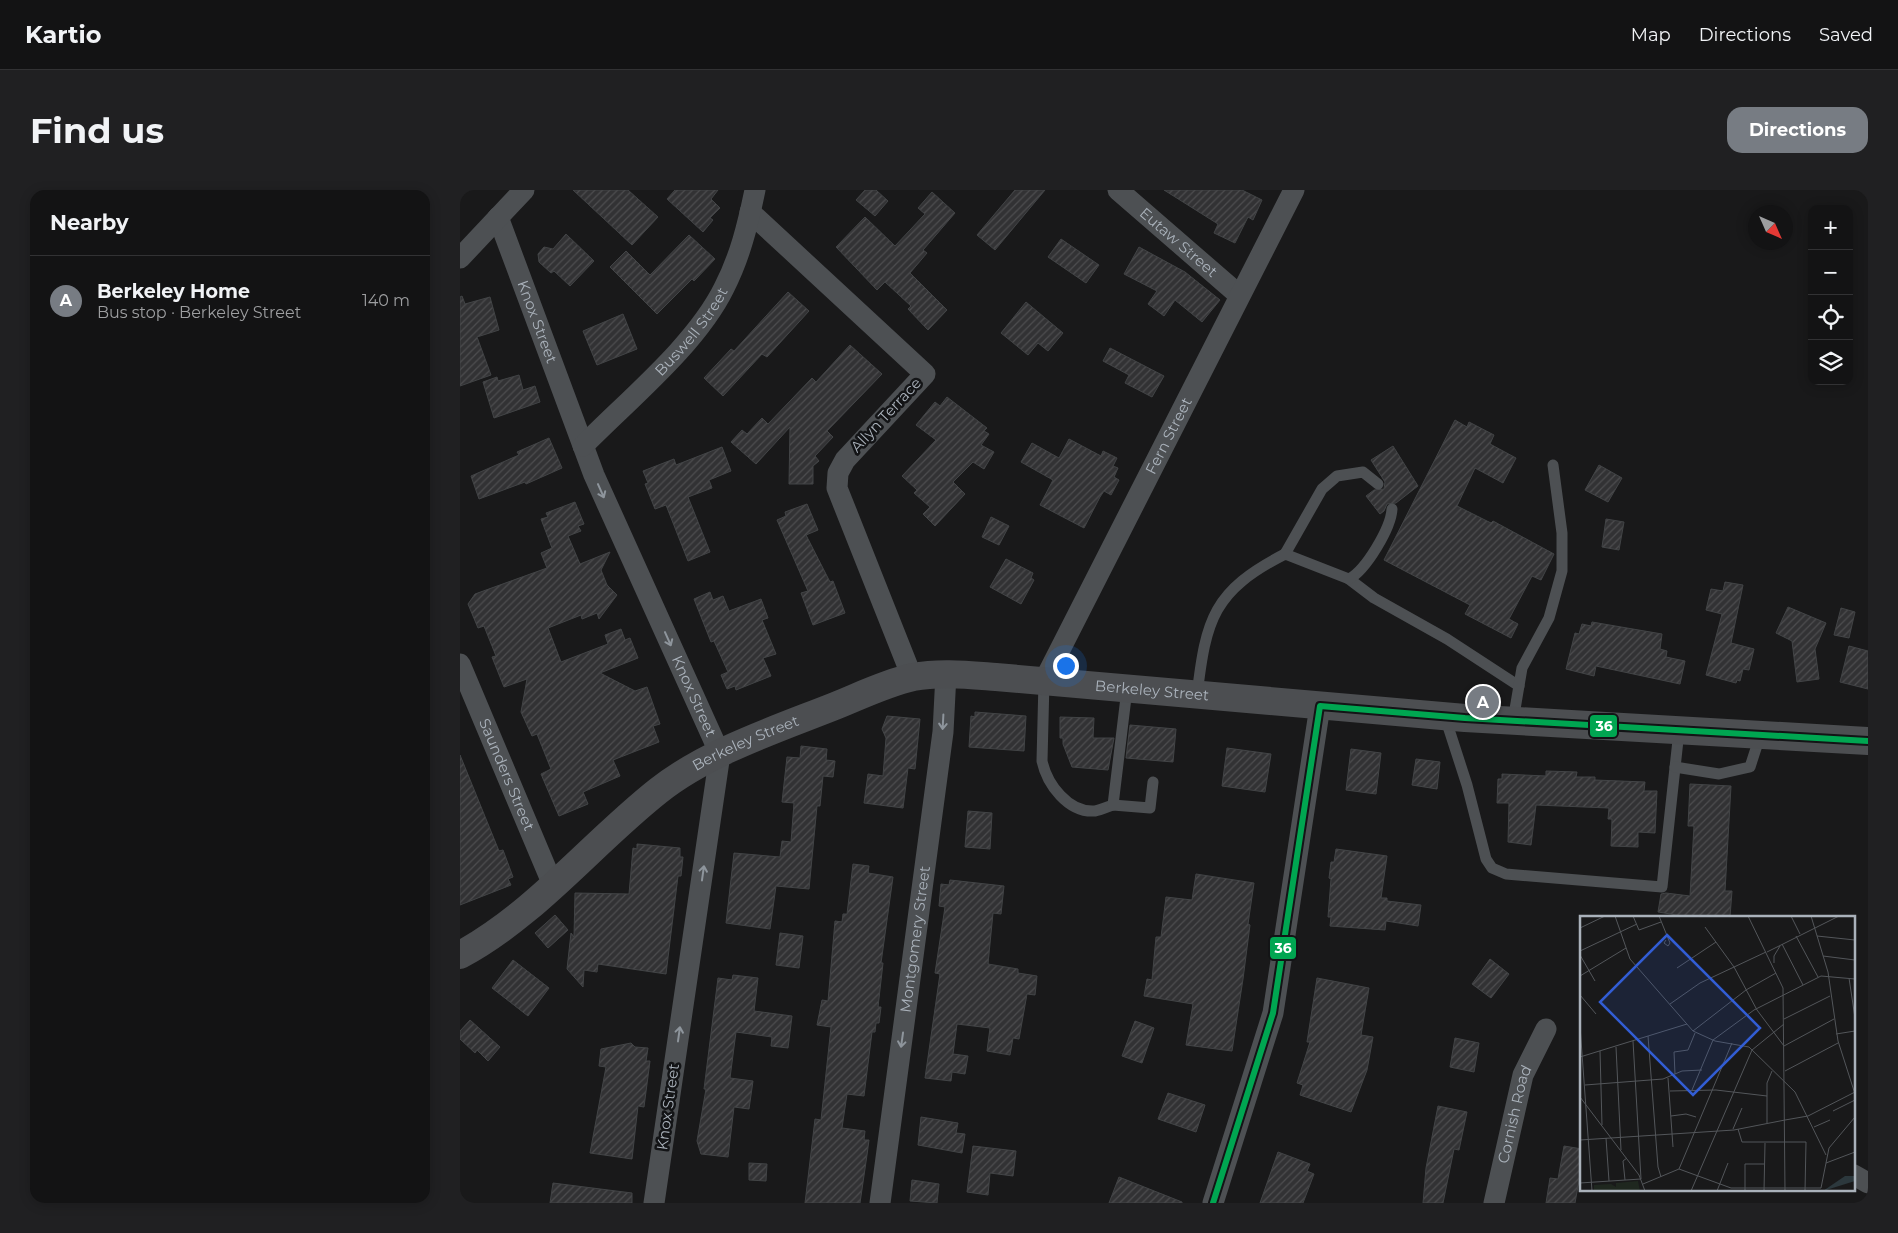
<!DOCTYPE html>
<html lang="en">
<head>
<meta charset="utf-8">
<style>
  :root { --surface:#131314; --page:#202022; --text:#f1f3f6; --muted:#9d9ea0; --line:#323234; --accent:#777c83 }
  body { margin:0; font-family:Montserrat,sans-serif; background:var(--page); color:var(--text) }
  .controls { position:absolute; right:15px; top:15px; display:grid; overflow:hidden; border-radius:10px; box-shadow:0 2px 12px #0003 }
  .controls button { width:45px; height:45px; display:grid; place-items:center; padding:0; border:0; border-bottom:1px solid var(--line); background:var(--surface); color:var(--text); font:25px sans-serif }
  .compass { position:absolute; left:1288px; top:15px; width:45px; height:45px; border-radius:50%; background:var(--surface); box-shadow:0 2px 12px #0003; rotate:135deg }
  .you { position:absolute; left:605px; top:475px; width:18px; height:18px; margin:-12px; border:4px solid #fff; border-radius:50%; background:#1a73e8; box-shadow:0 0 0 8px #1a73e833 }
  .badge { display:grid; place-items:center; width:32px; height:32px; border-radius:50%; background:var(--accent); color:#fff; font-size:16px; font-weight:700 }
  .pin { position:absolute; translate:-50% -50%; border:2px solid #fff; box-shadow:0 1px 5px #0006 }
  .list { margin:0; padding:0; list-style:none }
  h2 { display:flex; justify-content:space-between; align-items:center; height:65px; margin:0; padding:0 20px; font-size:21px }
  h2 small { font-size:16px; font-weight:400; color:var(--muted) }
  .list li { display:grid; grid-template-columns:32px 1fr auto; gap:15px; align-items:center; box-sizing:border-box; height:90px; padding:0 20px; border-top:1px solid var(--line) }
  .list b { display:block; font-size:19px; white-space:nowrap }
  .list p { margin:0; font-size:16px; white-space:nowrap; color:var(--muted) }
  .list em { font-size:16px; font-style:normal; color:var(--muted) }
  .icon { flex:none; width:28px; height:28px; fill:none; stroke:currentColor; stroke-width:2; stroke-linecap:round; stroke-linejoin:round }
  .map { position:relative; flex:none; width:1408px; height:1013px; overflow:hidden; border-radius:15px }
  header { display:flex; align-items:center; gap:30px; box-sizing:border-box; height:70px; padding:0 25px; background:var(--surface); border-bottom:1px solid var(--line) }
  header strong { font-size:24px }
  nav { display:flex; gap:28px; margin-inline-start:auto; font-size:18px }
  .intro { display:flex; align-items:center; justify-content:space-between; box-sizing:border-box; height:120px; padding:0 30px }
  h1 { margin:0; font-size:35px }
  .button { padding:12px 22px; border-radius:15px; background:var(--accent); color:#fff; font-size:18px; font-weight:700 }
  main { display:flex; gap:30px; padding:0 30px }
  aside { flex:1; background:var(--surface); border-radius:15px; box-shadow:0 2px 12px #0003 }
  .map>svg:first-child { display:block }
</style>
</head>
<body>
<header>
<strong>Kartio</strong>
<nav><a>Map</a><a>Directions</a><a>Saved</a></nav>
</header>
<div class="intro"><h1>Find us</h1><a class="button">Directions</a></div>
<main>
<aside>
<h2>Nearby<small></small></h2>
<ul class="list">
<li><span class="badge">A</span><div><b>Berkeley Home</b><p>Bus stop · Berkeley Street</p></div><em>140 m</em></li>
</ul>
</aside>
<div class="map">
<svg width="1408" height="1013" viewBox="0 0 1408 1013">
  <defs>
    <pattern id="building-hatch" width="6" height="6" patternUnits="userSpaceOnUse" patternTransform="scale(1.25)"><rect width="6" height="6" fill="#323234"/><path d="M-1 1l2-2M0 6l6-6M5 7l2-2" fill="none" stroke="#4d4d4f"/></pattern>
  </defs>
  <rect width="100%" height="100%" fill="#19191a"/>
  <g fill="url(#building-hatch)" stroke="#424446">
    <path d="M113,0H168L198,27L172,55Z"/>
    <path d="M215,0H258L251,9L260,18L250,28L253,30L243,42L207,9Z"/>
    <path d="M405,0H416L428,11L415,26L396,10Z"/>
    <path d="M555,0H585L535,60L517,45Z"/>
    <path d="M704,0H782L802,10L793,30L788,27L775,53L754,43L758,34Z"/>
    <path d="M472,2L495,23L463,60L467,63L450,83L487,120L468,140L448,119L451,116L425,92L417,100L376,57L405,27L435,56L465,24L458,18Z"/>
    <path d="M106,44L134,71L110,96L94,81L91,83L79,72L78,64L84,57L93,59Z"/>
    <path d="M229,45L255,69L234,91L232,89L197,124L150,77L166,61L190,85Z"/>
    <path d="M601,49L639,75L626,93L588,67Z"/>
    <path d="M679,57L725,82L760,110L742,132L715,110L704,126L688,114L697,101L664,84Z"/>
    <path d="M328,102L349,121L307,167L302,164L263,206L244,188L271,159L274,161Z"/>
    <path d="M2,106L5,114L30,107L39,140L17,147L31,185L0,196V107Z"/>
    <path d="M566,112L603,143L588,161L578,153L568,165L541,143Z"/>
    <path d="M163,124L177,159L137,175L123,141Z"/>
    <path d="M390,155L422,184L367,241L373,247L355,266L359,271L353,276V294H329L330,237L296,274L271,252L282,240L287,244L302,228L308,234L352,188L356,192Z"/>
    <path d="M650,158L704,186L692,207L665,193L669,185L643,171Z"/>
    <path d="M59,185L63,200L75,196L80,212L34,228L23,192L37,187L38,191Z"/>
    <path d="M487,207L527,238L524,241L529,244L521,255L534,262L524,279L513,272L493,292L505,304L475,336L463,324L470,317L454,303L457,300L442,286L476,250L456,235L475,212L480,216Z"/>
    <path d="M995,230L1007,237L1009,232L1034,245L1030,254L1056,268L1043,293L1015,278L997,316L1031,333L1033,331L1094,364L1081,390L1072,386L1049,429L1058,434L1051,448L1005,424L1010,415L924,370Z"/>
    <path d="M89,248L102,278L66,294L65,292L19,309L11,286L59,265L57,262Z"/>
    <path d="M609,249L641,266L643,261L657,268L653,276L658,278L654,287L659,290L651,305L644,301L640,307L624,338L580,315L593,290L561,272L572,253L599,268Z"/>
    <path d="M933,256L958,296L936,313L927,314L924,321L920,324L906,306L914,300L924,299L925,292L911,270Z"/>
    <path d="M262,257L271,281L249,290L252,298L228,307L250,362L228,371L206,315L195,319L185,294L188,293L183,281L214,269L216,275Z"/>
    <path d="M1139,275L1162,288L1148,312L1125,300Z"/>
    <path d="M115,312L124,334L118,336L121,341L108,346L120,374L150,362L141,380L147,395L157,405L139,429L137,423L122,429L121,425L88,438L101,472L148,454L145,445L161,439L165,450L170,448L178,468L140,483L175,501L187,497L200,534L193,536L199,552L153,570L160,586L123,602L128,614L99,626L81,584L91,579L77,544L72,546L61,522L67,489L44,497L32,467L36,466L24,436L18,438L8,414L15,404L87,378L81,363L92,358L81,329L88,327L86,323Z"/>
    <path d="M347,314L358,340L346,345L370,392L373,391L385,423L353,435L341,403L348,401L317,330L326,326L325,322Z"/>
    <path d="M531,327L549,336L539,355L522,347Z"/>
    <path d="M1146,329L1164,332L1159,360L1142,357Z"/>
    <path d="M546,369L573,383L571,388L574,390L561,414L530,397Z"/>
    <path d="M1265,392L1283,395L1271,453L1294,459L1289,480L1283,479L1280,491L1277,490L1276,493L1246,485L1262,424L1246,420L1251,399L1263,401Z"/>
    <path d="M250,402L253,410L263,406L269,421L301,409L308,428L302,430L316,464L303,468L311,486L276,500L275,496L267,499L261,485L268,482L254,451L251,452L234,409Z"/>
    <path d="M1328,417L1366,433L1355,459L1359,489L1337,492L1332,451L1316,443Z"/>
    <path d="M1381,418L1395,422L1389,448L1374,445Z"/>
    <path d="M1132,432L1202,444L1200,459L1207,461L1206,467L1225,471L1220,494L1136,476L1134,486L1106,479L1115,443L1119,444L1122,434L1131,436Z"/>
    <path d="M1389,456L1408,461V499L1380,492Z"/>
    <path d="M515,522L566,526L564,561L509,557L511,526L515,527Z"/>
    <path d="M427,526L460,529L455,579L448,578L443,618L404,613L408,584L423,586L426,548L422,539Z"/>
    <path d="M600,527L634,528L633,548H654L648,580L612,577L603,554V548H600Z"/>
    <path d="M670,535L716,539L713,572L666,568Z"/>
    <path d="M341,556L367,559L366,570L375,571L373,587L363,586L360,616H357L349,699L316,696L310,739L266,733L274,663L320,667L322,651L331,652L334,613L322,612L327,567L340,568Z"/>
    <path d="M767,558L811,564L805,602L762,596Z"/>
    <path d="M891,559L921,563L916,604L886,600Z"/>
    <path d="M0,565L39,661L43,660L53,687L48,689L51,695L0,715Z"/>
    <path d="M956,569L980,572L977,599L952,595Z"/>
    <path d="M1086,581L1117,582L1116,587H1135V590L1185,592L1184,601H1197L1195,643L1178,642V657L1151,656L1152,629H1148L1149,618L1076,615L1071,655L1048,652L1049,613H1037L1038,589H1042V584L1086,586Z"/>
    <path d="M1230,594L1271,596L1265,701H1272L1270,727L1223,726L1198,722L1201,704L1206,703L1230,706L1234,636H1228Z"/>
    <path d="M508,621L532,623L530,659L505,657Z"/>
    <path d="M177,654L220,658V667H223L221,686H218L206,784L138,774L137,782L124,780L123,797L107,779L111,743L114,747L115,703L169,704L173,658L177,659Z"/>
    <path d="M876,659L927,666L921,708H927V711L961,715L958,736L926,731L925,740L870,736L871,727H868L871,689L869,688L871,672H874Z"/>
    <path d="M393,674L409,676L408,683L433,687L421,773H423L418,817H421L419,833H416L415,842H412L404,906L387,904L382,938L405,941L404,950H409L407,965L400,1013H345L355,929L361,930L371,837L357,835L362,810L368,811L375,731L382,732L383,724H387Z"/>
    <path d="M736,684L794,693L788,734L790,735L783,789L772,861L726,855L733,814L684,806L687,789L692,790L696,747H701L706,707L732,710Z"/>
    <path d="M490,690L544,696L541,724L533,723L528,774L558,779V783L577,786L575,805L567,804L559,849L553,848L550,865L527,861L530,838L497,834L493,864L508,866L505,884L492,882L491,891L465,888L480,784L475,783L485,717L479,716L481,694L489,695Z"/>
    <path d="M95,725L108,740L88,758L75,743Z"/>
    <path d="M320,743L343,746L339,778L316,775Z"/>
    <path d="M1030,769L1049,784L1031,808L1012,794Z"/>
    <path d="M53,770L89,798L68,826L32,798Z"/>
    <path d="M273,785L298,788L294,821L332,826L328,858L311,856L312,847L276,842L270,888L293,891L289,919L274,917L268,967L241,964L237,951L246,899H244L258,788L272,790Z"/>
    <path d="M857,788L909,798L901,845L913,847L907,880L891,922L840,905L843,895L837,893L850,852H847Z"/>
    <path d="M10,830L40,857L28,871L17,860L15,863L0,849V841Z"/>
    <path d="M675,831L694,838L682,873L662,866Z"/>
    <path d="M995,848L1019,853L1014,882L990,877Z"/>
    <path d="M171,853L175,857L188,858L186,871H190L184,917L178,916L172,969L130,963L146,877L139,876L141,859Z"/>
    <path d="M708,903L745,915L736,942L698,929Z"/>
    <path d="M978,916L1007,922L999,960L994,959L983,1013H963L966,978Z"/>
    <path d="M461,927L498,933L496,943L505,944L502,963L458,955Z"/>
    <path d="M513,956L556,961L553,986L530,983L528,1005L507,1002Z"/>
    <path d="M1104,956L1122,959V985H1120L1115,1013H1086L1090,988L1098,989Z"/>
    <path d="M818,962L850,974L847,981L854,984L843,1013H800Z"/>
    <path d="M289,973L307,974L306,991L289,990Z"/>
    <path d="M659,987L722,1012V1013H649Z"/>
    <path d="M452,990L479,994L477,1013L450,1011Z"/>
    <path d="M93,993L172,1003V1013H90Z"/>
  </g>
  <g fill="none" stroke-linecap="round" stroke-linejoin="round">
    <g stroke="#4d5053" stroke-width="11">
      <path d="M825,364L862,299L877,286L903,282L918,294"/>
      <path d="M889,389L914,408L987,449L1059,496"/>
      <path d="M584,491L582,571C587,594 608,623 635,621C641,620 647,617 653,615"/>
      <path d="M667,499L653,615L690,618L693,592"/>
      <path d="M737,505C746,429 753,401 825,364L889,389C906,380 931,338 932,319"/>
      <path d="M985,527L1007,595L1026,669L1032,678L1046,684L1202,697L1219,541"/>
      <path d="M1053,531L1062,478L1089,428L1102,381V343L1093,275"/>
      <path d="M1215,577L1259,584L1290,577L1300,546"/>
    </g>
    <g stroke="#4d5053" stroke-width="21">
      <path id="s1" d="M658,0L779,105"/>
      <path d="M290,22L465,184L385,270L378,283L377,298L452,487"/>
      <path id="s2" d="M38,27L134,285L260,564L194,1013"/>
      <path d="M0,68L64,0"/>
      <path id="s3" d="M123,256C168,210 236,155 264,98C280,67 288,34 295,0"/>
      <path id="s4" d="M0,474L93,695"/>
      <path id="s5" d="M584,491L834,0"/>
      <path d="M1394,985L1408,993"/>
      <path id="s6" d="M420,1013L483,542L486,484"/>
      <path d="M753,1013L813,823L860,516"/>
      <path id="s7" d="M1034,1013L1063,885L1086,839"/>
    </g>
    <path stroke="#4c4e51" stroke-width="28" id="s8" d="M0,765C76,724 131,654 198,601C247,562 317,539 375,516C400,506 426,493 453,487C480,482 508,485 536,487L1005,528L1408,551"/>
    <defs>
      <path id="bus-1" d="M753,1013L813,823L860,516L1005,528L1408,551"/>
    </defs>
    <use href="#bus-1" stroke="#131416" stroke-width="10"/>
    <use href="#bus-1" stroke="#00a651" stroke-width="6"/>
  </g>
  <defs><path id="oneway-shaft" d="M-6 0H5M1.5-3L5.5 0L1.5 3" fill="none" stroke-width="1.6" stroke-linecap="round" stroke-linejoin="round" transform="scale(1.25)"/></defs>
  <g stroke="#8e959c">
    <use href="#oneway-shaft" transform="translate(141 301) rotate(66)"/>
    <use href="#oneway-shaft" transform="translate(208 449) rotate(66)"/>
    <use href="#oneway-shaft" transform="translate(483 532) rotate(93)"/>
    <use href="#oneway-shaft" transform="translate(243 683) rotate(-82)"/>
    <use href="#oneway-shaft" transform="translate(219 844) rotate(-82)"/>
    <use href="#oneway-shaft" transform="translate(442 850) rotate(98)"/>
  </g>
  <g text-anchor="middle" stroke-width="5" stroke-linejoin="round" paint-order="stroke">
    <g font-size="15" fill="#aab2bb" stroke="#131416">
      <text dy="5" stroke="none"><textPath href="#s1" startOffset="80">Eutaw Street</textPath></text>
      <text dy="5" stroke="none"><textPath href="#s2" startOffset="112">Knox Street</textPath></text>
      <text dy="5" stroke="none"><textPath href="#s3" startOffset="158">Buswell Street</textPath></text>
      <text transform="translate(426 225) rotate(-47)" y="5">Allyn Terrace</text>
      <text dy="5" stroke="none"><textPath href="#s5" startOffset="275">Fern Street</textPath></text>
      <text dy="5" stroke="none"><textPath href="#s8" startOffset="778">Berkeley Street</textPath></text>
      <text dy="5" stroke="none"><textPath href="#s2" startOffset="518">Knox Street</textPath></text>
      <text dy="5" stroke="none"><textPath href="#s8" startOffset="358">Berkeley Street</textPath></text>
      <text dy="5" stroke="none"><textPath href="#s4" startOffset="120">Saunders Street</textPath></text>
      <text dy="5" stroke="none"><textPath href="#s6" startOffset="266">Montgomery Street</textPath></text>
      <text transform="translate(208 917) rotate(-82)" y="5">Knox Street</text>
      <text dy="5" stroke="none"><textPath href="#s7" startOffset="91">Cornish Road</textPath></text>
    </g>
  </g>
  <g transform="translate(1120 726)">
    <rect width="275" height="275" fill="#19191a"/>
    <path d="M58,265L60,275H14V269L31,268L36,271V267Z" fill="#1f271f"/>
    <path d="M265,260H275V265L243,275Z" fill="#2c383d"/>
    <path fill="none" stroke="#53565a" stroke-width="1" d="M35,0L50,43L113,115L135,125L169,131L215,176L246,239M53,0L59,14L81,6M79,0L90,27L88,30L84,27L86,24M168,0L203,72L205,275M211,0L220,18M231,0L248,56L258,125L275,178M125,11L154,51L177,94L204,130L254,103M0,12L25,0M216,20L238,61M237,20L275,24M202,28L223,69M0,35L57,8M187,36L259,0M0,39L15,65M243,40L275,44M194,47V40L200,30M97,52L136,26M0,60L46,32M269,62L275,102M0,79L16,98M90,88L120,67L186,36M204,103L250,80M0,110L12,275M113,115L166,74L196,57M256,118L275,115M68,120L78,251L81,261M36,131L41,234M20,135L22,209M0,141L107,108M205,155L258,127M95,158L94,136L108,134L115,117M88,162L93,231M5,169L83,163L102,155L122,154M112,174L133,124L174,94L241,60L275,63M90,175L136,174L187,180M0,181L59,259L65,275M253,195L275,184M91,200L106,198L116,201M205,204L228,200L275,176M187,207V167L192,155M234,211L250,204M153,213L162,192M158,213L162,226H226L225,275M26,222L29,265M0,224L154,214L205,204M246,247L275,236M99,253L151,272H241M99,253L152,127M45,264L43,245L47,242M0,267L61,263L53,125M63,268L99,253M241,272L249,232L275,201M111,275L172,134L204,108M137,275L148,247M165,275V248H184M184,275L185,227"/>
    <path fill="#325dd4" fill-opacity="0.15" stroke="#325dd4" stroke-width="2.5" d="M87,19L180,112L113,179L20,86Z"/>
    <rect width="275" height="275" fill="none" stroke="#aab2bb" stroke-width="2.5"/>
  </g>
  <g stroke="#131416" stroke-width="2">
    <rect x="1129" y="524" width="29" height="24" rx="5" fill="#00a651"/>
    <rect x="809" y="746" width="28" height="24" rx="5" fill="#00a651"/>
  </g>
  <g font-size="14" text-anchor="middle" font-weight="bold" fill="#fff">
    <text x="1144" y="541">36</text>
    <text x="823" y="763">36</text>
  </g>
</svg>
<div class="controls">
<button>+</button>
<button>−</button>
<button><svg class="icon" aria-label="locate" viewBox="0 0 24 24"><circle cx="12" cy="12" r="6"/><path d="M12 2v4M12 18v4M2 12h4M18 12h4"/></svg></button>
<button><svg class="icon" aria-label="layers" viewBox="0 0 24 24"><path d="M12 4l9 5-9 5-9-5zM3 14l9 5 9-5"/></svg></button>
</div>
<svg class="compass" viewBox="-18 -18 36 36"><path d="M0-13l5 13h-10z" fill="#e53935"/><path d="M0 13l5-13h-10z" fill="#9d9ea0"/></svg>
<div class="you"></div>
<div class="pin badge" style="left:1023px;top:512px">A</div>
</div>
</main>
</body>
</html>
